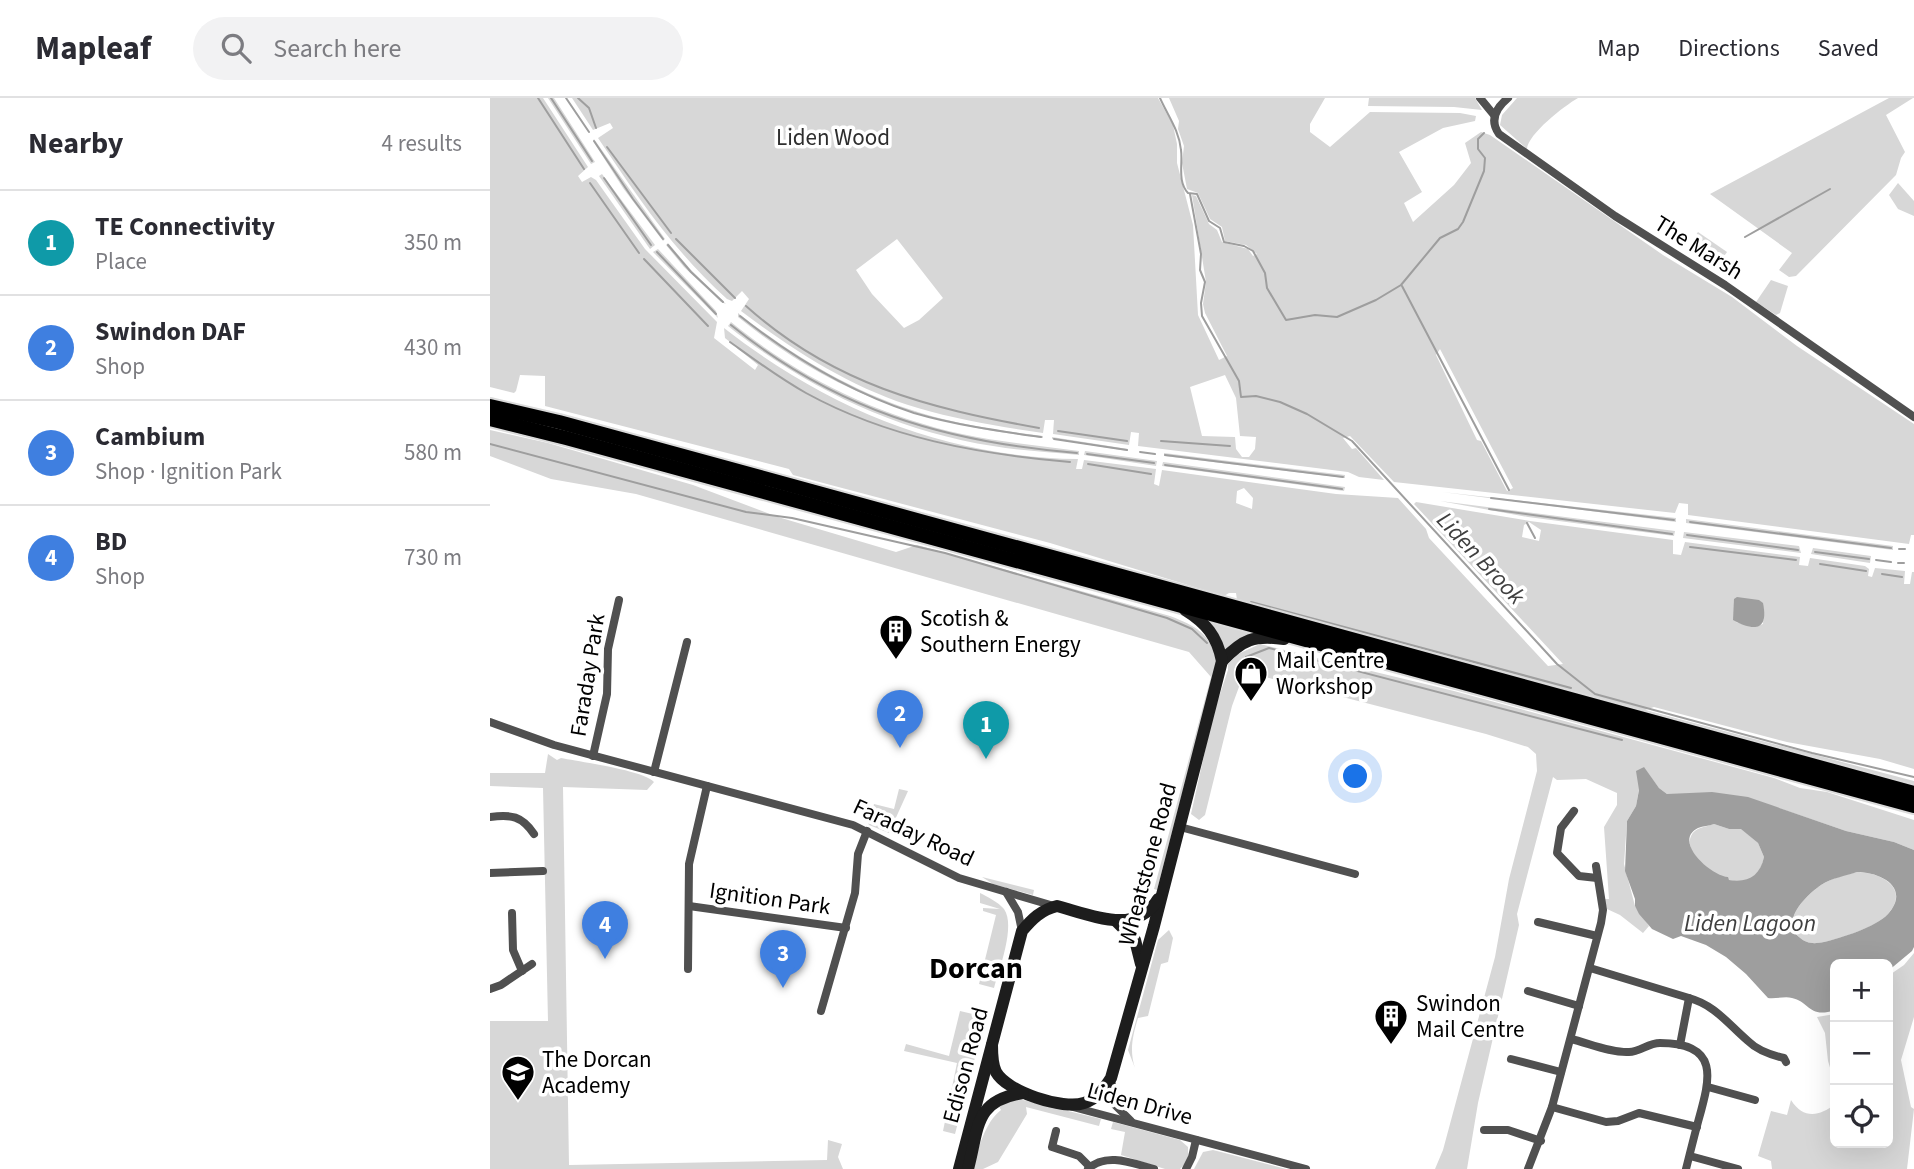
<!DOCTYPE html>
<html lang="en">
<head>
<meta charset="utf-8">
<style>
  :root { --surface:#fff; --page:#f2f2f3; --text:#2b2b33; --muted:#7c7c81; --line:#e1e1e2; --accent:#000 }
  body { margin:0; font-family:"Source Sans 3",sans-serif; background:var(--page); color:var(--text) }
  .controls { position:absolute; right:21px; bottom:21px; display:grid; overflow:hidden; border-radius:10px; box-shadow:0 7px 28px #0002 }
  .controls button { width:63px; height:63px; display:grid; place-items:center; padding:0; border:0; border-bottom:2px solid var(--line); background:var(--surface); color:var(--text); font:35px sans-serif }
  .you { position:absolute; left:866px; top:679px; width:24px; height:24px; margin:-18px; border:5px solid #fff; border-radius:50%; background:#1a73e8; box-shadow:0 0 0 10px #1a73e833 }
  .badge { display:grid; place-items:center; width:46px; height:46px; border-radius:50%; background:var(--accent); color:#fff; font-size:23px; font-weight:700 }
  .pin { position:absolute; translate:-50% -58px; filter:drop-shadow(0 2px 4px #0008) }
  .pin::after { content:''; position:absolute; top:37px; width:24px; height:21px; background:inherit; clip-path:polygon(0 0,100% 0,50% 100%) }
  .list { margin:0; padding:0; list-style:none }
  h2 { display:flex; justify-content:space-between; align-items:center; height:91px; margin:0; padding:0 28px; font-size:30px }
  h2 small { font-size:23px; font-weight:400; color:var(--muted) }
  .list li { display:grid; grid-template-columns:46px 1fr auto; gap:21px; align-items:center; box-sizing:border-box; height:105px; padding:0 28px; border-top:2px solid var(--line) }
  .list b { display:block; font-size:26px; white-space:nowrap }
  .list p { margin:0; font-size:23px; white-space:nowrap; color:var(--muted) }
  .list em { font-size:23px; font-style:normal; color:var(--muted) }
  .icon { flex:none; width:38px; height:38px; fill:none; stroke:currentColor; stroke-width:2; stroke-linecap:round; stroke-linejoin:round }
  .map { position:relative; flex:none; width:1424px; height:1071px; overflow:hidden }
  header { display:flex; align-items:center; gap:42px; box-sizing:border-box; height:98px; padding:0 35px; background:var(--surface); border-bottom:2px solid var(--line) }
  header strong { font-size:33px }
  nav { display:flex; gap:38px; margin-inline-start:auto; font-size:24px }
  .search { width:490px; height:63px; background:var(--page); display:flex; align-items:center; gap:18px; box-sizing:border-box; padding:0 24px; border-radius:38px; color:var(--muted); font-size:26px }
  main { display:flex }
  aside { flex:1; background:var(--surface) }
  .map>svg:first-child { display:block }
</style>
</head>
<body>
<header>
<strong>Mapleaf</strong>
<div class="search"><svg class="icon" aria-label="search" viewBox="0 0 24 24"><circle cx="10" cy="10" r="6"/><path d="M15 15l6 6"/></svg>Search here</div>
<nav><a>Map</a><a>Directions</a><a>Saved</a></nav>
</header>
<main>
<aside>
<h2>Nearby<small>4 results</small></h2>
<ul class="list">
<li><span class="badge" style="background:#0f9aa8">1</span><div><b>TE Connectivity</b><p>Place</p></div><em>350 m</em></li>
<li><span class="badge" style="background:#3f7fe0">2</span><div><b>Swindon DAF</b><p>Shop</p></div><em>430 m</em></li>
<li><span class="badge" style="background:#3f7fe0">3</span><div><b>Cambium</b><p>Shop · Ignition Park</p></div><em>580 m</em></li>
<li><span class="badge" style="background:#3f7fe0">4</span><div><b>BD</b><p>Shop</p></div><em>730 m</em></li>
</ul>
</aside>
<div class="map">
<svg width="1424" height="1071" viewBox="0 0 1424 1071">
  <rect width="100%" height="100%" fill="#fff"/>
  <g fill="#d7d7d7" fill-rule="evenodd">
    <path d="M0,0H53L98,69L88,78L92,84L101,79L106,82L155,151L227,224L224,240L265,272L268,267L235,240L234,230C338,311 455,359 588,361L586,371H592L594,362L666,371L664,386L669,388L672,372L846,396L908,400L936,431L939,440L1058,568L1073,566L924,406L926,404L1040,423L1183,442V456L1191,457L1195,444L1310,459L1309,467L1318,468L1320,460L1375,468L1379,471L1378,478L1382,479L1385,470L1415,473L1414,486H1420L1422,474H1424V671L1390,661L1297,644L1164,609L1155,612L1424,683V690L759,509L757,505L747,502L746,495H739L734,498L560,445L303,377L299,371L55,308V278L30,277L26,293L24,295L0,289ZM754,390L763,400L762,411L746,405L747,393ZM1039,424L1051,432L1049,443L1032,439L1034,427ZM1274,510L1273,526L1263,529L1246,524Z"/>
    <path d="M58,0H64L105,64L101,66Z"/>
    <path d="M82,0H668L683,27L687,46V65L703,127L708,217L729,262L737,258L715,215L713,206L716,184L702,97L706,98L719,126L727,132L732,144L758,151L763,158L767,156L756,147L735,143L732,129L720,121L708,95L697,91L692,65L694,48L688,31L689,23L679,0H835L820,26V34L840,49L880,14L970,15L986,18L985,23L953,30L909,54L932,94L914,105L923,124L964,87L981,65L975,45L991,34L1000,37L1173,157L1242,199L1307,248L1424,326V437H1421L1419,446L1198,417V406L1189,405L1185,415L904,384L860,338L853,340L862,351L866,350L894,382L869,379L858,374L648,348L649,335L641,334L639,347L563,336L564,322H555L553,335C511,329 469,322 428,310C363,291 304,253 251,213L259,201L252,193L242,203L237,201C183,152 148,100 108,40L123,30L120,25L103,32ZM407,141L453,200L429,222L414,230L382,196L366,172ZM950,251L1023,390L1017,393L991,343L987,342L946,257ZM735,277L746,300L750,338L766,339L765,351L759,359H752L746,351L745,339L712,338L700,289Z"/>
    <path d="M879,0H985L992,12L964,9L878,8Z"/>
    <path d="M1027,0H1088C1074,8 1038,36 1037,51L1010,27L1012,17Z"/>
    <path d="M1399,0H1423L1396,17L1415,54L1411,60L1406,77L1306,178L1299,179L1289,172L1302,155L1220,96Z"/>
    <path d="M104,41L175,141L173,143L133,90L103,43Z"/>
    <path d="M112,76L165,147L160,151L109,78Z"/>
    <path d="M1408,85L1424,103V118L1408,111L1399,97Z"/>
    <path d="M1208,134L1237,154L1227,168L1198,149Z"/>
    <path d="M178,145L201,172L236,206L231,204L194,169L176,147Z"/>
    <path d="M168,151L226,213L228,220L163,154Z"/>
    <path d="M1281,182L1298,188L1290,215L1286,217L1266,204Z"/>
    <path d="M248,215C303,258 364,295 431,315C471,327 512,333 553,338V340C433,326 343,296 248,219Z"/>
    <path d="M241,224C308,279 387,317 472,336C510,344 550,348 589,353V357C560,354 532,353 503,348C405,333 315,289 238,228Z"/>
    <path d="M0,332L58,345L203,387L288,419L406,454L427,447L680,518C706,528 719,535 727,562L667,792L664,791L721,579L699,554L146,396L61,381L0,358Z"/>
    <path d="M562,339L638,351V353L562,341Z"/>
    <path d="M595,353L667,363L666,368L594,357Z"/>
    <path d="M674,355L855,377V380L674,358Z"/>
    <path d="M673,364L855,389L854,393L672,368Z"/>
    <path d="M952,394L1186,420V424Z"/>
    <path d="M950,403L1185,433L1184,438L1038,419Z"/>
    <path d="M1196,421L1403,448V452L1196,425Z"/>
    <path d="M1194,434L1309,448L1311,455L1193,440Z"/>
    <path d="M1323,450L1381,458L1380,465L1321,456Z"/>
    <path d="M717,522L768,534L735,553L728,536Z"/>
    <path d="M770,546L964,593L1284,680L1310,690L1337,694L1424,722V752L1404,744L1356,733L1286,709L1177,696L1169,690L1153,669L1146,708L1137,723L1134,766L1145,808L1159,828L1153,835L1130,817L1117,811L1114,801H1119L1114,729L1127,707V695L1096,681L1067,682L1063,679L1027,816L1029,827L988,1005L977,1071H945L953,1052L1005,859L1019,781L1047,673L1046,656L1038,649L996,636L760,575L753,578L742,608L715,717L709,722L701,716L723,617L738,572V566L748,556Z"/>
    <path d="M58,656L67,662L71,660C90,664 153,672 164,684L157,692L73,689L79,1067L337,1062L338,1042L352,1046L348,1059L353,1071H0V923H58L53,690L0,688V675H55Z"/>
    <path d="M409,691L418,693L399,735L379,727L376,721L377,714L381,715L384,706L404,711Z"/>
    <path d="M1224,726L1239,731H1252L1268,745L1274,759C1264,814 1189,762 1201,738C1205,729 1216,729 1224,726Z"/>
    <path d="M1367,774C1390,774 1421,790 1398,816C1386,829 1352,840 1334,844C1324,846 1317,846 1309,839C1290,822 1317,797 1331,787C1342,780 1355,777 1367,774Z"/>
    <path d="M492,779L544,792L543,797L503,786Z"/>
    <path d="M490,795C498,799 508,804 514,811C526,828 509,871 504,890L489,886L506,817L493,813V810L510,811L490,805Z"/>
    <path d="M679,832L683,840L678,864L671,866L658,918L648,920C643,937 639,952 645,970L638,952L668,842Z"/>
    <path d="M1424,855V919L1411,962L1421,1009L1424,1011L1417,1071H1282L1281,1063L1268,1058L1281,1013L1297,1017L1301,1002C1313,1021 1329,1019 1345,1006V1045H1398V878L1414,867Z"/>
    <path d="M470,913L487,917L488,922L494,925L465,1036L453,1033L467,965L414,953L416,946L459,958Z"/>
    <path d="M1345,916V986L1338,963L1335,935L1327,919Z"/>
    <path d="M521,999L611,1021L609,1028L536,1009L537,1016L508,1064L493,1071H482C488,1052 495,1024 511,1012L507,1005Z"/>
    <path d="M623,1024L690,1042L698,1049V1063L690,1071H675L631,1057L635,1034L621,1031Z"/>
    <path d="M723,1052L731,1054L796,1071H704L713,1054Z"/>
  </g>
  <g fill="#9e9e9e" fill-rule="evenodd">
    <path d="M1247,499L1269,502L1273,505C1279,534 1263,533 1243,522L1244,501Z"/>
    <path d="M1154,669L1169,690L1177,696L1222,694L1258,699L1356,733L1404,744L1424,752V849L1422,853L1398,873V866H1345V912C1319,921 1320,904 1302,900C1295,898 1286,901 1278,900L1256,876L1236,859L1216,847L1191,838L1183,841L1162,831L1149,816L1145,808V801L1135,773L1137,723L1146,708L1149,692L1146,673ZM1224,726L1239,731H1251L1268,745L1274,759C1270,778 1258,785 1239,782L1238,779C1221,778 1182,743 1208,730C1213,728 1219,728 1224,726ZM1367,774C1391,774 1421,790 1398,816C1386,829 1351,840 1334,844C1324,846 1317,846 1309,839C1290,822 1317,797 1331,787C1342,780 1355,778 1367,774Z"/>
  </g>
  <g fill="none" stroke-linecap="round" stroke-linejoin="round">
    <g stroke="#9e9e9e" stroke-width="2">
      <path d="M48,0L94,71"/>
      <path d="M61,0L102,63"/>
      <path d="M76,0L99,34"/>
      <path d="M88,0L99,10L106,30"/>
      <path d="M670,0C678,18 689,32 691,52C693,66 687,83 698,95L707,96L719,123L730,130L734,144L754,148L763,153L775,175L777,190L796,222L825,217L847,219L886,202L911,187L950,140L968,131L973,124L994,73L995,60L988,51V41L994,35"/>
      <path d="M104,43L143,101L173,141"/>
      <path d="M117,49L181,135"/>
      <path d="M114,80L161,147"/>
      <path d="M100,85L149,155"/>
      <path d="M700,96L711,156L710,172L715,184L711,205L712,218L749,283L751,299L766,298L790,304L817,316L862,343L1067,566L1105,596L1322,655L1424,679"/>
      <path d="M1255,139L1340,91"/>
      <path d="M186,141L245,200"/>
      <path d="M178,147L201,174L233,204"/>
      <path d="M167,154L226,216"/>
      <path d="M154,161L218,228"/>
      <path d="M912,188L1019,392"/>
      <path d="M256,208C343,286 437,310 549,330"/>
      <path d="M250,218C302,259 360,294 424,315C465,327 509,333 551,339"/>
      <path d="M241,227C346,312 454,344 587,355"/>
      <path d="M240,244C265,262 289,280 316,295C398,340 488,356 580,364"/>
      <path d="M568,333L637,343"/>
      <path d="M564,341L637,352"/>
      <path d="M671,343L740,348"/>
      <path d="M0,346L256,414L302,420L455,455L677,520L702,531L717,545"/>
      <path d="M650,354L665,356"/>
      <path d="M597,356L664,365"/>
      <path d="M675,357L853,379"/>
      <path d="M598,366L661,376"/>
      <path d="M675,367L852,391"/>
      <path d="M1001,400L1184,422"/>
      <path d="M999,411L1182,436"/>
      <path d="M1200,424L1401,450"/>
      <path d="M1037,425L1045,440"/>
      <path d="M1197,437L1308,452"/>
      <path d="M1200,449L1306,462"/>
      <path d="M1409,451H1415"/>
      <path d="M1325,454L1379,461"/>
      <path d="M1386,462L1401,464"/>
      <path d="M1408,465H1414"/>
      <path d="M1330,466L1376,473"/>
      <path d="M1392,476L1412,479"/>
      <path d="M761,504L1081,590"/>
      <path d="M756,559L779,550L1132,642"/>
    </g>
    <defs>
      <g id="trunk">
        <path d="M0,308L69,324L1424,695"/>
        <path d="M0,321L76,340L1424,708"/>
      </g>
    </defs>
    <use href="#trunk" stroke="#dbdbdb" stroke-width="18"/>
    <g stroke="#505050" stroke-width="8">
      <path d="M990,0L1004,17"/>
      <path d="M1018,0C1006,10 999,22 1009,36L1125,118L1235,187L1424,319"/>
      <path d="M0,624L64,647L363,727L469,780L564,808"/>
      <path d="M103,658L117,596L118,551L129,502"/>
      <path d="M164,674L197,544"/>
      <path d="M1084,713L1071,730L1067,755L1089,778L1107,780"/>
      <path d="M0,719C21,716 32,718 44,736"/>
      <path d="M690,729L865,776"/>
      <path d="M0,775L53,773"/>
      <path d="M516,794L528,814L532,833"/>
      <path d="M199,808L356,830"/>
      <path d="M22,815L23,852L32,873"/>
      <path d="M1048,824L1107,838"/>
      <path d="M1100,870L1199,900L1190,947"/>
      <path d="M198,871L199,766L217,688"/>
      <path d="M0,891L11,887L42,866"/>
      <path d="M1038,893L1089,908"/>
      <path d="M1199,900C1225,907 1238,926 1258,943C1268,953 1281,957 1294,960L1296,964"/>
      <path d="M331,913L365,795L368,756L377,733"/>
      <path d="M1081,941C1098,945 1121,955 1139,954C1150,954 1158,945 1170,945C1231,945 1220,981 1208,1024C1204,1039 1200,1055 1196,1071"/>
      <path d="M1021,961L1071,974"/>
      <path d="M621,981L625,1007L641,1023"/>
      <path d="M1218,989L1265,1002"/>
      <path d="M583,1009L816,1071"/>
      <path d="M1062,1009L1116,1024L1128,1023L1149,1015L1207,1029"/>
      <path d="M994,1032H1018L1051,1043"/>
      <path d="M566,1033L562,1049L589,1058L600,1069"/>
      <path d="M1200,1058L1248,1071"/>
      <path d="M598,1071C616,1054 642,1065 664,1071"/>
      <path d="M696,1071L702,1059L706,1042"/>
      <path d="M1038,1071L1062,1009L1111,825L1113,812L1106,768"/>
    </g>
    <g stroke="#1d1d1d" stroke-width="12">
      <path d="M732,563C753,541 764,537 794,541"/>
      <path d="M626,823L645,842L651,866"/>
      <path d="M502,947C502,956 502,966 506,974C517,994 573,1012 594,1005C607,1001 614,991 621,980L664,828L732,563C727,538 716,525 695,512"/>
      <path d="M469,1071L532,833C542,821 551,812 567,808C601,817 646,838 668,801"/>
      <path d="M478,1071C489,1030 484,1002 533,995"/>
    </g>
    <use href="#trunk" stroke="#000" stroke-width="14"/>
  </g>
  <defs>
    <symbol id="building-pin" viewBox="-11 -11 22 30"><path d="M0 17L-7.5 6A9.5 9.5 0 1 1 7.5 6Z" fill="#000" stroke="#fff"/><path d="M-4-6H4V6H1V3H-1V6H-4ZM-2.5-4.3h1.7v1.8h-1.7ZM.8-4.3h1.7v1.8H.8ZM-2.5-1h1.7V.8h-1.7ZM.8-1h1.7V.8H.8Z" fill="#fff"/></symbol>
    <symbol id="shop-pin" viewBox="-11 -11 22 30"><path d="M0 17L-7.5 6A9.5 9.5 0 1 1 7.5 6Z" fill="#000" stroke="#fff"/><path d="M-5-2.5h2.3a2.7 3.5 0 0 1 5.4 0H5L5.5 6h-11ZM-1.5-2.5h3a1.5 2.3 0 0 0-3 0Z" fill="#fff"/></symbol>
    <symbol id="school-pin" viewBox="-11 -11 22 30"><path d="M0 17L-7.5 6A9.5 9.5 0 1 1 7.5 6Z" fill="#000" stroke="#fff"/><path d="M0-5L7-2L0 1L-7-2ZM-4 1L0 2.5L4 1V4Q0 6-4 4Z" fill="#fff"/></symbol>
  </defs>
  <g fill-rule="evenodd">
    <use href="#building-pin" x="387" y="514" width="38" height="52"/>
    <use href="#shop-pin" x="742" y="556" width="38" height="52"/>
    <use href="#building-pin" x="882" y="899" width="38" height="52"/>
    <use href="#school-pin" x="9" y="955" width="38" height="52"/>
  </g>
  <g text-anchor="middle" stroke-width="7" stroke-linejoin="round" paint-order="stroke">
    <g font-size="23" fill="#2e2e2e" stroke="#fff">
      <text x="343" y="47">Liden Wood</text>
    </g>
    <g font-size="23" fill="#000" stroke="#fff">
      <text transform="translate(1209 149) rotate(32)" y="8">The Marsh</text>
      <text transform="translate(97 577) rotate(-81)" y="8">Faraday Park</text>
      <text transform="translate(424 734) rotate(25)" y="8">Faraday Road</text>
      <text transform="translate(657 766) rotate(-75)" y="8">Wheatstone Road</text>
      <text transform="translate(280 800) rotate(8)" y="8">Ignition Park</text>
      <text transform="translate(475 967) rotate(-75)" y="8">Edison Road</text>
      <text transform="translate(650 1005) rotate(15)" y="8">Liden Drive</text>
    </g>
    <g font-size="23" fill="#000" stroke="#fff" text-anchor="start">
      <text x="430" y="528">Scotish &amp;<tspan x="430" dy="26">Southern Energy</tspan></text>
      <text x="786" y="570">Mail Centre<tspan x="786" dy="26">Workshop</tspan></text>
      <text x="926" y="913">Swindon<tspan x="926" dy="26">Mail Centre</tspan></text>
      <text x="52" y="969">The Dorcan<tspan x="52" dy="26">Academy</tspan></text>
    </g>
    <g font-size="24" font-style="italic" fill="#3f3f3f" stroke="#fff">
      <text transform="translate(991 460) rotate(47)" y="8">Liden Brook</text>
      <text x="1260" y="833">Liden Lagoon</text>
    </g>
    <g font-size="30" font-weight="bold" fill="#000" stroke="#fff">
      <text x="486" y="880">Dorcan</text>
    </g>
  </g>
</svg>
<div class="controls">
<button>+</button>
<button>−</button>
<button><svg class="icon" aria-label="locate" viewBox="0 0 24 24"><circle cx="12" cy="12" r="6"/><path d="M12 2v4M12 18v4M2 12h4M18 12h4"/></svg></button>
</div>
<div class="you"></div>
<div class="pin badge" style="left:496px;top:661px;background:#0f9aa8">1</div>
<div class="pin badge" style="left:410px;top:650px;background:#3f7fe0">2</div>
<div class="pin badge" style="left:293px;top:890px;background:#3f7fe0">3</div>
<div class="pin badge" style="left:115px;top:861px;background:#3f7fe0">4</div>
</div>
</main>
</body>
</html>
